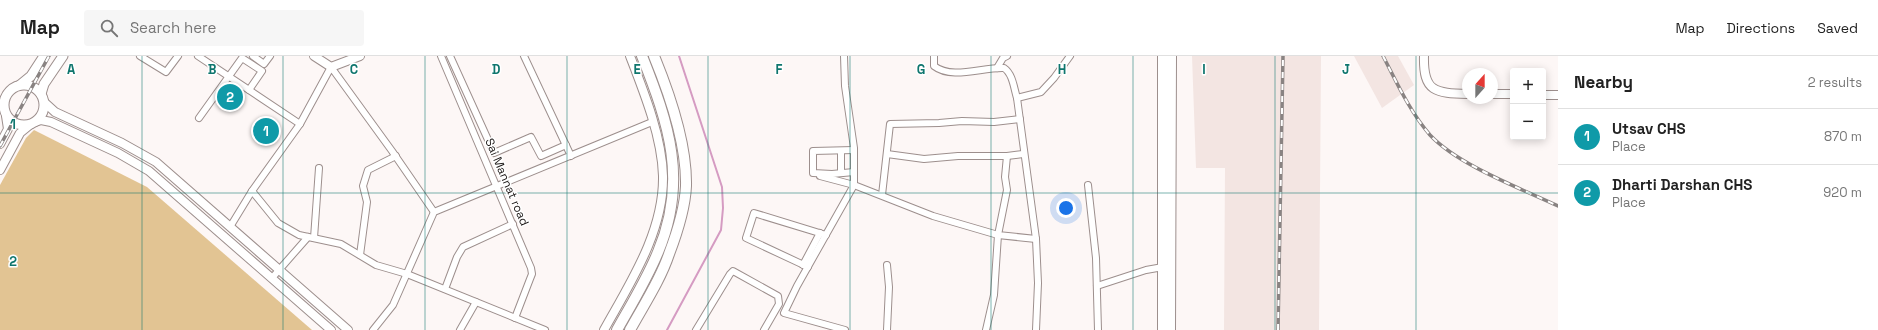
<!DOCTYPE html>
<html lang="en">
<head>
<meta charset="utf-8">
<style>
  :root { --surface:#fff; --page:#f6f6f6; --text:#222; --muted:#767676; --line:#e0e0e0; --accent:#2563eb }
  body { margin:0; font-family:"Space Grotesk",sans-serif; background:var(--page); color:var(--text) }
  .controls { position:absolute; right:12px; top:12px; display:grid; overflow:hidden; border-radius:4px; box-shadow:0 2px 10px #0003 }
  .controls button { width:36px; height:36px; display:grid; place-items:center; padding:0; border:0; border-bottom:1px solid var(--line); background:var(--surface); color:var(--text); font:20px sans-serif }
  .compass { position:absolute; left:1462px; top:12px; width:36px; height:36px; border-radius:50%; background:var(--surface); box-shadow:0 2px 10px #0003; rotate:21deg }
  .you { position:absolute; left:1066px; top:152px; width:14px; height:14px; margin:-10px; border:3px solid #fff; border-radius:50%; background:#1a73e8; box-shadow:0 0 0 6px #1a73e833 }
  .badge { display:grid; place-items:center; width:26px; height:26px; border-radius:50%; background:var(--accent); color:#fff; font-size:13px; font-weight:700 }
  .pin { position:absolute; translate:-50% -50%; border:2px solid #fff; box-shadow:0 1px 4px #0006 }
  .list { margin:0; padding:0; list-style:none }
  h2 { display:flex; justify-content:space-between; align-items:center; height:52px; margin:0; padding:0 16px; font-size:17px }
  h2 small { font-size:13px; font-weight:400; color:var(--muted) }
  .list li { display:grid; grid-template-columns:26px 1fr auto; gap:12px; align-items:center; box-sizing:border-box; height:56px; padding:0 16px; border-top:1px solid var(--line) }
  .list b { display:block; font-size:15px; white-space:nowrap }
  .list p { margin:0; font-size:13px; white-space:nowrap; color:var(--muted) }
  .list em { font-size:13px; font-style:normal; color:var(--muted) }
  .icon { flex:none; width:22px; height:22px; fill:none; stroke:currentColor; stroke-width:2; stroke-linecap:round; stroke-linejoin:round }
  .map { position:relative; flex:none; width:1558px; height:274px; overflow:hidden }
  header { display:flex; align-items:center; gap:24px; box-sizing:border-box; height:56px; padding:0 20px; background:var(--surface); border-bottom:1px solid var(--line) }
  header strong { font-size:19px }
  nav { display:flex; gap:22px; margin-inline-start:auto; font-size:14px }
  .search { width:280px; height:36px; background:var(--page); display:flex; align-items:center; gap:10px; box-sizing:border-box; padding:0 14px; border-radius:4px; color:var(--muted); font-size:15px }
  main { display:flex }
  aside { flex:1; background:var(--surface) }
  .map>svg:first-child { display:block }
</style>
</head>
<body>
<header>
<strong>Map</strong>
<div class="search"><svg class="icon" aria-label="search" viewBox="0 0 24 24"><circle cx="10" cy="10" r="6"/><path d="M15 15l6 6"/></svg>Search here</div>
<nav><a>Map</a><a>Directions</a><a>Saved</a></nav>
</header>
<main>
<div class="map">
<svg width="1558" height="274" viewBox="0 0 1558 274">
  <rect width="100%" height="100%" fill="#fdf7f6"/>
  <g fill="#f3e5e2">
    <path d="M1192,0H1321L1319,274H1224L1225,112H1196Z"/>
    <path d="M1354,0H1398L1414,29L1382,52Z"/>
  </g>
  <path fill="#e2c493" d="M34,74L147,131L312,274H0V129L26,82Z"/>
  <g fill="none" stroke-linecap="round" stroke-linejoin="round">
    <path stroke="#d59bc2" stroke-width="2" d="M667,274L721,174L723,152L722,131L679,0"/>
    <defs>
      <g id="minor">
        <path d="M140,0L166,16L178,0"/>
        <path d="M198,0L300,68"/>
        <path d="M253,0L264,8L270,0"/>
        <path d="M441,0L531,212L532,218L530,223L515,262"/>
        <path d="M450,0L494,97L531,81L541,100L566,89"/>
        <path d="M524,0L571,100"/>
        <path d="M844,0L845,30L854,92V129L797,230L784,257L845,274"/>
        <path d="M934,0V10C952,24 982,11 1004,12C1013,18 1014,33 1017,42L1036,183L1038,227L1036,274"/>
        <path d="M997,12L1003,2L1007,0"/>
        <path d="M1017,42L1041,36L1054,22L1070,0"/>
        <path d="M199,62L242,2L262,15L249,34"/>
        <path d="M854,94L813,95V117L832,118L854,116"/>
        <path d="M841,95V117"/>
        <path d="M887,98L924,103L958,100H1007L1023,98"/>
        <path d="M1007,100L1005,121L1007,134L998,179L1036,183"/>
        <path d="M820,120L854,129L933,160L998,179L994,239L986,274"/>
        <path d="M1088,129L1096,202L1098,274"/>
        <path d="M252,135L278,167L299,179L341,188L376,209L407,218L545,274"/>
        <path d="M882,139L890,68L939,67L962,65L994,66L1020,63"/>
        <path d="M230,171L252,135L300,68L331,11L392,95L434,156"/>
        <path d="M314,182L319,112"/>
        <path d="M360,199L367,146L363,130L368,114L396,100"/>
        <path d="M803,209L820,177"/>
        <path d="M808,211L746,182L754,157L826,179"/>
        <path d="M272,222L308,181"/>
        <path d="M1097,230L1146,214L1163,211"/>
        <path d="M445,233L457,201L463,191L513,168"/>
        <path d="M373,274L393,249L434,156L652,66"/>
        <path d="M460,274L476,246"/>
        <path d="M696,274L730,218L733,215L778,240L779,248L764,274"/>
        <path d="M887,274L889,231L887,209"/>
      </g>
      <g id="tertiary">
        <path d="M314,0L331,11L360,0"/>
        <path d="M1424,0C1423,36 1435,37 1468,38"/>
        <path d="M1492,38H1513"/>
        <path d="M1543,39H1558"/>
        <path d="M44,46L55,56L122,87L156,106L348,274"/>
        <path d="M35,66L41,64L51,66L118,97L149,115L331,274"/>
        <path d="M0,88L8,73L6,60"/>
        <path d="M0,114L20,77L31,68"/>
        <path d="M604,274C630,227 664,176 663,120C662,81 644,36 630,0"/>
      </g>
      <g id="secondary">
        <circle cx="24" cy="49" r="20"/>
        <path d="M20,29L31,20L44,0"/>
        <path d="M41,38L44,28L63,0"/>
      </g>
      <g id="primary">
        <path d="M617,274C631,249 647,223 658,196C688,125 669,68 642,0"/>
        <path d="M630,274C643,250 660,225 669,198C677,177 685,153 686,130C687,88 670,39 654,0"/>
      </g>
      <g id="trunk">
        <path d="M1163,274V0"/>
        <path d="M1170,274L1171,0"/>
      </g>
    </defs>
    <use href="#minor" stroke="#9d8f8d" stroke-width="8"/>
    <use href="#tertiary" stroke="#9d8f8d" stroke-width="10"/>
    <use href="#secondary" stroke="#9d8f8d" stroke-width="11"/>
    <use href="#primary" stroke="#9d8f8d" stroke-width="12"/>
    <use href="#trunk" stroke="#9d8f8d" stroke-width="12"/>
    <use href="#minor" stroke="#fff" stroke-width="6"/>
    <use href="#tertiary" stroke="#fff" stroke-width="8"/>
    <use href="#secondary" stroke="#fff" stroke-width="9"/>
    <use href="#primary" stroke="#fff" stroke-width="10"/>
    <use href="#trunk" stroke="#fff" stroke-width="10"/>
    <defs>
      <g id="rail">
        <path d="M1383,0C1397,27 1410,56 1430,79C1458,109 1520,132 1558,150"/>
        <path d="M0,90L49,0"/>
        <path d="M1278,274L1283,0"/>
      </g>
    </defs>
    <use href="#rail" stroke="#898382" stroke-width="3.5"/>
    <use href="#rail" stroke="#fff" stroke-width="2" stroke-dasharray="6" stroke-linecap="butt"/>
  </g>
  <path fill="none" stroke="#0f766e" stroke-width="1" stroke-opacity="0.55" d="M142,0V274M283,0V274M425,0V274M567,0V274M708,0V274M850,0V274M991,0V274M1133,0V274M1275,0V274M1416,0V274M0,137H1558"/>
  <g text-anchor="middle" stroke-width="3" stroke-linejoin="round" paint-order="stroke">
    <g font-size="12" fill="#1a1514" stroke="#fff">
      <text transform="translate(507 126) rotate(67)" y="4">Sai Mannat road</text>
    </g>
  </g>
  <g font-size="13" text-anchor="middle" font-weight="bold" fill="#0f766e" stroke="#fff" stroke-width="3" stroke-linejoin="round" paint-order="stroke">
    <text x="71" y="18">A</text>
    <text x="212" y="18">B</text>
    <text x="354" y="18">C</text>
    <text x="496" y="18">D</text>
    <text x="637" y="18">E</text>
    <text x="779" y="18">F</text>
    <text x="921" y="18">G</text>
    <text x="1062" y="18">H</text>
    <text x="1204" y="18">I</text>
    <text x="1346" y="18">J</text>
    <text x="13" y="73">1</text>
    <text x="13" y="210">2</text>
  </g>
</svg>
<div class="controls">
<button>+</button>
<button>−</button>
</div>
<svg class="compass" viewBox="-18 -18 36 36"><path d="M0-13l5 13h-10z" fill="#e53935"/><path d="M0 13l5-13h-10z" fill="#767676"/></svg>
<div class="you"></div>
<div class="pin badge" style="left:266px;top:75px;background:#0f9aa8">1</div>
<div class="pin badge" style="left:230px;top:41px;background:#0f9aa8">2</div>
</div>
<aside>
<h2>Nearby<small>2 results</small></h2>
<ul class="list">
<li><span class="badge" style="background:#0f9aa8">1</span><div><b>Utsav CHS</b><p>Place</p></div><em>870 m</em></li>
<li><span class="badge" style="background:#0f9aa8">2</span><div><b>Dharti Darshan CHS</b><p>Place</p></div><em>920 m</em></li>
</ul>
</aside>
</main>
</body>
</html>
